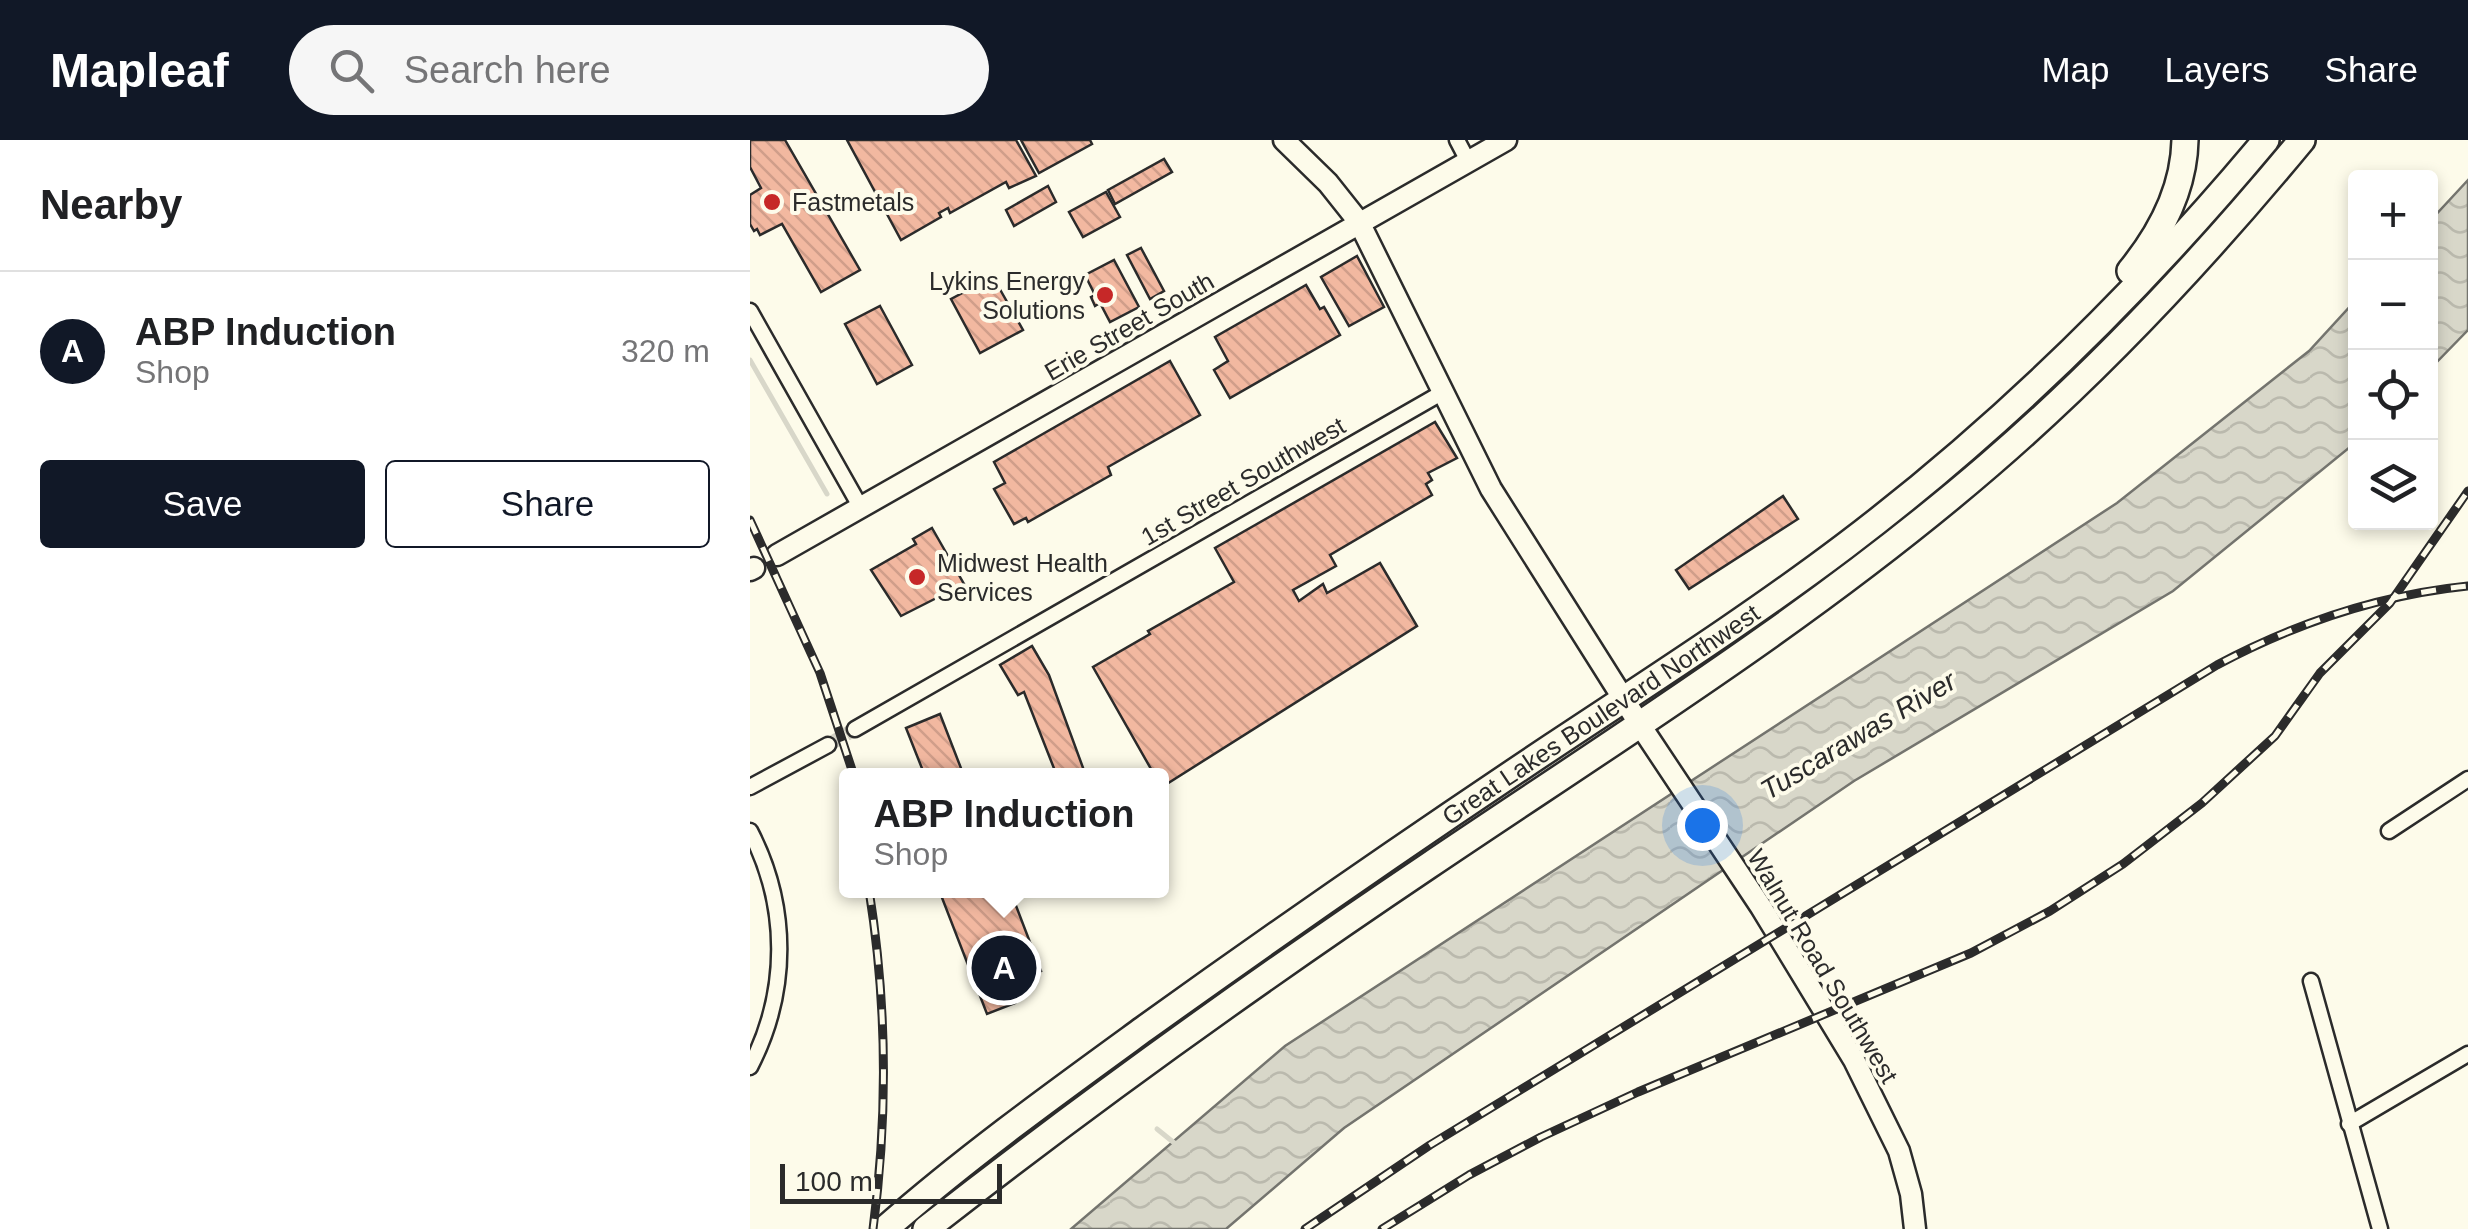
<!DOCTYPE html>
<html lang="en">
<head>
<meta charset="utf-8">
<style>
  :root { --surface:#fff; --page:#f6f6f6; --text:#202124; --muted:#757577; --line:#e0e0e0; --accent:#111827 }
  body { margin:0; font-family:Arial,sans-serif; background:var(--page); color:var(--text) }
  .controls { position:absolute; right:30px; top:30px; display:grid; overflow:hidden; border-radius:10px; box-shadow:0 5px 15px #0003 }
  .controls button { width:90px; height:90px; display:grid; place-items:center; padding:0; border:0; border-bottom:2px solid var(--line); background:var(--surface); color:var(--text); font:50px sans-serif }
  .scale { position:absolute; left:30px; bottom:25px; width:222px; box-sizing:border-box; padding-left:10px; border:5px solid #2b2b2b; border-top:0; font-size:28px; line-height:35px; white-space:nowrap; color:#2b2b2b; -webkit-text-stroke:8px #fdfbea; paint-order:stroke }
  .you { position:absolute; left:952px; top:685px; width:35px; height:35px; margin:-25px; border:8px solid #fff; border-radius:50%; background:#1a73e8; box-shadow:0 0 0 15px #1a73e833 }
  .badge { display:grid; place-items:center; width:65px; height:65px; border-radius:50%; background:var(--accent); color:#fff; font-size:32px; font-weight:700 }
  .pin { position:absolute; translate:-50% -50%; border:5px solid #fff; box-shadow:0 2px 10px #0006 }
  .popup { position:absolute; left:89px; top:628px; width:330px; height:130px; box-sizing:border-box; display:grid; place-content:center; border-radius:10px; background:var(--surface); filter:drop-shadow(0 2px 8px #0005); font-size:32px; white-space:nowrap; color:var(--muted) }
  .popup b { font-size:38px; color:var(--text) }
  .popup::after { content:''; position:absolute; left:50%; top:100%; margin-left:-20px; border:20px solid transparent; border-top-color:var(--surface) }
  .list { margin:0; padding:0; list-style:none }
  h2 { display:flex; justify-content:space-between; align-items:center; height:130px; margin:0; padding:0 40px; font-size:42px }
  h2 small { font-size:32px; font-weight:400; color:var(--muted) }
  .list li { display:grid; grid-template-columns:65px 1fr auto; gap:30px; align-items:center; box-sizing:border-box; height:160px; padding:0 40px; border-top:2px solid var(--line) }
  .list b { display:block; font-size:38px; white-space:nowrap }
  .list p { margin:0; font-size:32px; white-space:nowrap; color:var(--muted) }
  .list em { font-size:32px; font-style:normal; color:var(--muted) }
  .actions { display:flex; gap:20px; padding:30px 40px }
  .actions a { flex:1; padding:22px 0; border:2px solid var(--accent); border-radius:10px; text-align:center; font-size:35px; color:var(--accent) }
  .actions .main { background:var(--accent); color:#fff }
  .icon { flex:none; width:55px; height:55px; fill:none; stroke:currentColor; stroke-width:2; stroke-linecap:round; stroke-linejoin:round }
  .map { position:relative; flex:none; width:1718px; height:1089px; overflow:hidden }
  header { display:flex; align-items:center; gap:60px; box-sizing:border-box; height:140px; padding:0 50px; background:var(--accent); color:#fff }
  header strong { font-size:48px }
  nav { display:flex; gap:55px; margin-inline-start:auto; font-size:35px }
  .search { width:700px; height:90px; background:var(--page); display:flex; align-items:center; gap:25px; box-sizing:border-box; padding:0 35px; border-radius:55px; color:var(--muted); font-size:38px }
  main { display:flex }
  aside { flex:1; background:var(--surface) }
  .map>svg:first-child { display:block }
</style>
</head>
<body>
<header>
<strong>Mapleaf</strong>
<div class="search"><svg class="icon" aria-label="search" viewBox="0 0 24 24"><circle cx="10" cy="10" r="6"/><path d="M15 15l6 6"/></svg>Search here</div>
<nav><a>Map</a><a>Layers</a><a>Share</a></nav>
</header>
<main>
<aside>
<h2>Nearby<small></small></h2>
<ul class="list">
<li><span class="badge">A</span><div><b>ABP Induction</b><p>Shop</p></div><em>320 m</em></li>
</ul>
<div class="actions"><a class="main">Save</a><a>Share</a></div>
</aside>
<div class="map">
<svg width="1718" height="1089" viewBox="0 0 1718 1089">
  <defs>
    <pattern id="water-waves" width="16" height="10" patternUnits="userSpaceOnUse" patternTransform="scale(2.5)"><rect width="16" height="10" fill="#d8d7c9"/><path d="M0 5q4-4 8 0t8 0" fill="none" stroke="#bab9ad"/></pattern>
    <pattern id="building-back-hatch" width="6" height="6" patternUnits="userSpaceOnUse" patternTransform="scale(2.5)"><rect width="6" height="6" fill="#f2b8a0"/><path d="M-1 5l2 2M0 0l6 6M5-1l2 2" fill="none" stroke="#d09e8a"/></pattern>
  </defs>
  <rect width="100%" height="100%" fill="#fdfbea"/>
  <g fill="url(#water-waves)" stroke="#74746e" stroke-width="2.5">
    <path d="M1718,40V190L1681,228V80Z"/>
    <path d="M1605,161V303L1423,451L1104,641L594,988L476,1089H321L535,906L1367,363L1559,211Z"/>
  </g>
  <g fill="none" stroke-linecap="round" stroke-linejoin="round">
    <g stroke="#d8d7c9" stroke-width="5">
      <path d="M0,220L77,354"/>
      <path d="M407,989L428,1006"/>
    </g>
  </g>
  <g fill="url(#building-back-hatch)" stroke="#2b2b2b" stroke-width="2.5">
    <path d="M0,0H35L110,130L71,152L32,84L10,95L7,89L4,91L0,84V55L11,48L0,27Z"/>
    <path d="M97,0H266L286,36L259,48L256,42L200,73L198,68L189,73L191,77L151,100Z"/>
    <path d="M271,0H340L342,4L289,33Z"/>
    <path d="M414,19L422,32L365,64L358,50Z"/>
    <path d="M298,46L306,62L264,86L256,70Z"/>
    <path d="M356,52L370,77L333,97L319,72Z"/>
    <path d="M391,108L414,151L400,159L377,115Z"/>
    <path d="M607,116L634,167L599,186L571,137Z"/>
    <path d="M364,120L389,167L360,182L350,163L345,166L341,157L345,155L335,135Z"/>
    <path d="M243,137L273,190L230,213L201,159Z"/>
    <path d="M556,145L570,169L574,167L590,195L480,258L464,230L478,221L465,197Z"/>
    <path d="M130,166L162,225L127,244L95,184Z"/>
    <path d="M420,221L450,275L358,327L361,335L278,382L276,378L264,384L244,349L255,343L244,322Z"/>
    <path d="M685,282L707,318L678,333L682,340L676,344L682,355L580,415L586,426L543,450L549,461L573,444L577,453L630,423L667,486L412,647V636H405L343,527L400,494L398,491L484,442L465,408Z"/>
    <path d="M1033,356L1048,379L939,449L926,430Z"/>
    <path d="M182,388L214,444L151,476L121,430L166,404L163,399Z"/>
    <path d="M282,506L299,535L336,636H307L274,552L268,555L250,525Z"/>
    <path d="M190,574L214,636H175L156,588Z"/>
    <path d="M189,750H260L291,831L258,844L265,863L237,874Z"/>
  </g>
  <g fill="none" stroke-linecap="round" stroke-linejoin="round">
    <path stroke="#d3d1c4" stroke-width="14" stroke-dasharray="14 7" stroke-linecap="butt" d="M78,605L105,589"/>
    <defs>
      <g id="street">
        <path d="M707,0L718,21"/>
        <path d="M0,171L111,368"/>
        <path d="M105,589L695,251"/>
        <path d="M0,647L78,605"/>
        <path d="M0,691C39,766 39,852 0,927"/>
        <path d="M1639,691L1718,639"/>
        <path d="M1561,841L1630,1089"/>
        <path d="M1599,984L1718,914"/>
      </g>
      <g id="secondary">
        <path d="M534,0L578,43L609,82L741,349L890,585L1011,767L1104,920L1149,1011L1161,1054L1165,1089"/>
        <path d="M27,415L756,0"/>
        <path d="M0,430L4,428"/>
      </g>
      <g id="highway">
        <path d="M1380,131C1411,93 1434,50 1435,0"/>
        <path id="s1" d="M135,1089C217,1017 306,953 394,889C529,792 665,698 803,606C901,541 1001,477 1095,406C1251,288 1391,150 1516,0"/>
        <path d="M176,1089C338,962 507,841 678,726C869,597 1064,476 1239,325C1354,226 1456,116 1552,0"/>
      </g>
    </defs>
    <use href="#street" stroke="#2b2b2b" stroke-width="19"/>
    <use href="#secondary" stroke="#2b2b2b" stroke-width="25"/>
    <use href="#highway" stroke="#2b2b2b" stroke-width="30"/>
    <use href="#street" stroke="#fdfbea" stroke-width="14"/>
    <use href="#secondary" stroke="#fdfbea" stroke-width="20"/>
    <use href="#highway" stroke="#fdfbea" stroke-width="25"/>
    <defs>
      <g id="rail">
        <path d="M0,380L70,533L104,636"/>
        <path d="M119,750C137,863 138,976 123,1089"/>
        <path d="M555,1089L680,1005L1467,525C1546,483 1629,455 1718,446"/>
        <path d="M632,1089L719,1035L791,997L888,952L1221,813L1300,771L1373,724L1452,663L1525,596L1570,533L1640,463L1718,351"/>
      </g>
    </defs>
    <use href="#rail" stroke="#2b2b2b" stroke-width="9"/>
    <use href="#rail" stroke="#fdfbea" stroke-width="5" stroke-dasharray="15" stroke-linecap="butt"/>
  </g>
  <g fill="#c62828" stroke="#fdfbea" stroke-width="4">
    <circle cx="22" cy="62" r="10"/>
    <circle cx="355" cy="155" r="10"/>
    <circle cx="167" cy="437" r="10"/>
  </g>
  <g text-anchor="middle" stroke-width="8" stroke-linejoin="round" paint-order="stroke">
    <g font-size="25" fill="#2b2b2b" stroke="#fdfbea" text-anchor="start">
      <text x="42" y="71">Fastmetals</text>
      <text x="335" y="150" text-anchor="end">Lykins Energy<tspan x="335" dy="29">Solutions</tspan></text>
      <text x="187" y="432">Midwest Health<tspan x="187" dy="29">Services</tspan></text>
    </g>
    <g font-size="25" fill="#2b2b2b" stroke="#fdfbea">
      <text transform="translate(379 186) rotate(-30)" y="9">Erie Street South</text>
      <text transform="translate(493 341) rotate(-30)" y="9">1st Street Southwest</text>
      <text dy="9" stroke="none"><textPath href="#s1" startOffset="882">Great Lakes Boulevard Northwest</textPath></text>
      <text transform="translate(1073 826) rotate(59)" y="9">Walnut Road Southwest</text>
    </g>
    <g font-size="28" font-style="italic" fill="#2b2b2b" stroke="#fdfbea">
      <text transform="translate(1108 595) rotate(-31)" y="10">Tuscarawas River</text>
    </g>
  </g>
</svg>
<div class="controls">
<button>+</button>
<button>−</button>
<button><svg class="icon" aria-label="locate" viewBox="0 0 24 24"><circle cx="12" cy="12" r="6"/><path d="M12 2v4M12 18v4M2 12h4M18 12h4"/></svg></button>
<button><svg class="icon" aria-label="layers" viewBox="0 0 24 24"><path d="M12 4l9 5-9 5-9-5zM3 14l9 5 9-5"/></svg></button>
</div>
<div class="scale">100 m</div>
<div class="you"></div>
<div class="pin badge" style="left:254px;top:828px">A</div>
<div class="popup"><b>ABP Induction</b>Shop</div>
</div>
</main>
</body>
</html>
